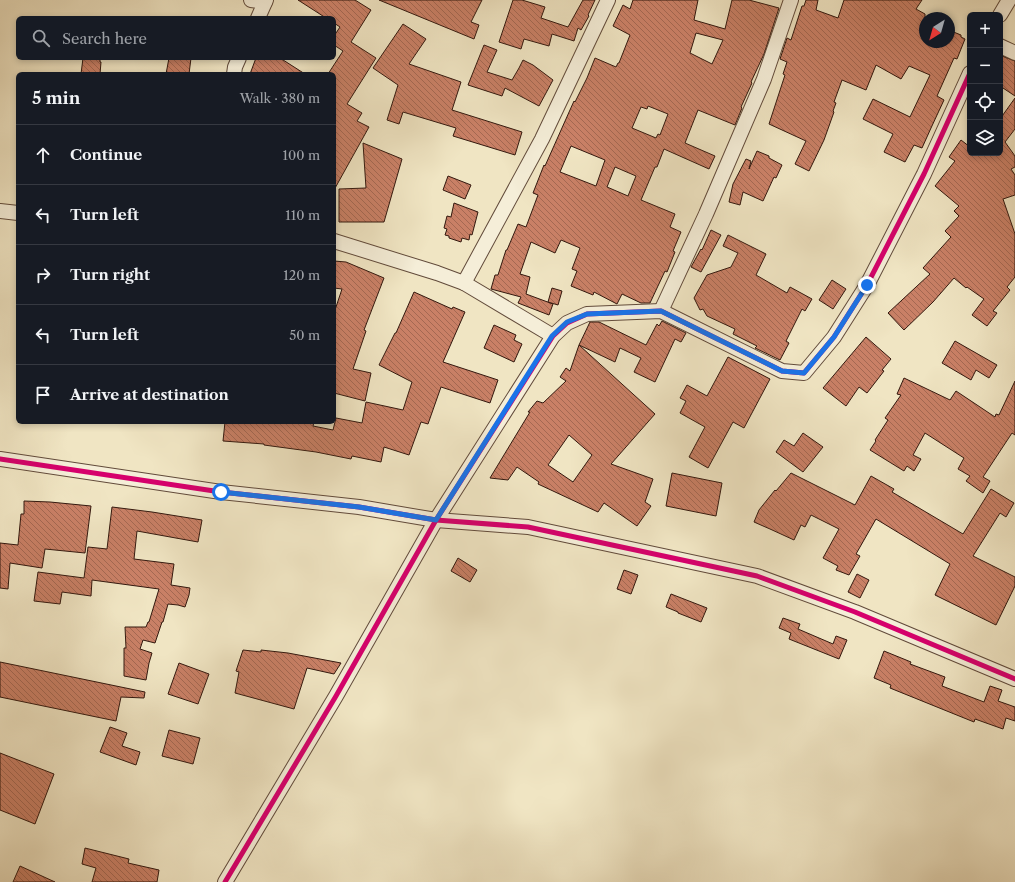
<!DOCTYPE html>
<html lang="en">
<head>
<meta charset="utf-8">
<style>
  :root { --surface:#171b24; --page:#242831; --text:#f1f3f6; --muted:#9ea1a6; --line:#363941 }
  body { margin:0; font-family:"Libre Caslon Text",serif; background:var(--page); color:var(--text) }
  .controls { position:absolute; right:12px; top:12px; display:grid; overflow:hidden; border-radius:6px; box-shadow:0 2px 6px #0003 }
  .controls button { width:36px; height:36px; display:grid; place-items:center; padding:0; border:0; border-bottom:1px solid var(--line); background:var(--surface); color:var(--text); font:20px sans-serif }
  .compass { position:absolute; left:919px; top:12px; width:36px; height:36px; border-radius:50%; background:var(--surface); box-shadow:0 2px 6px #0003; rotate:217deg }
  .stop { position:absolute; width:12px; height:12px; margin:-9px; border:3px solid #1a73e8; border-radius:50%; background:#fff }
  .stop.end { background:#1a73e8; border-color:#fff; box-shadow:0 1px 4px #0008 }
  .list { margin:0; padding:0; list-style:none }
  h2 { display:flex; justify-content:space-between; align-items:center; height:52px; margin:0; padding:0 16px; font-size:17px }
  h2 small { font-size:13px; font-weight:400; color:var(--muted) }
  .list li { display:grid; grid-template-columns:26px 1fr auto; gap:12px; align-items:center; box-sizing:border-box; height:60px; padding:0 16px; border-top:1px solid var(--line) }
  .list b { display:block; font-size:15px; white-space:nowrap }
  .list em { font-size:13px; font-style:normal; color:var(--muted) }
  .icon { flex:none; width:22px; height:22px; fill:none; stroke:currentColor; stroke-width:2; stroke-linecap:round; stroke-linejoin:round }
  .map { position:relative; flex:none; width:1015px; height:882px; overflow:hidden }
  .search { position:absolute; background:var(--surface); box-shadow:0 2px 6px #0003; left:16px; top:16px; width:320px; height:44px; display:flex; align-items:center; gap:10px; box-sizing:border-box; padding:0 14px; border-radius:6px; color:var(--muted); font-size:15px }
  .panel { position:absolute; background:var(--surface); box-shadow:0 2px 6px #0003; left:16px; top:72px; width:320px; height:352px; border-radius:6px }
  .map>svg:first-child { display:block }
</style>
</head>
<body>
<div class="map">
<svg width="1015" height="882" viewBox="0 0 1015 882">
  <defs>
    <pattern id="building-back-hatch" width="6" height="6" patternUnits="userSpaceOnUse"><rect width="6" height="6" fill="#c98066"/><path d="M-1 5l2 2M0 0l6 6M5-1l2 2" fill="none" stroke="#a46852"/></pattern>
  </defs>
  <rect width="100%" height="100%" fill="#f0e5c3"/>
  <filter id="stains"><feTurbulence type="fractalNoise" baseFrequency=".005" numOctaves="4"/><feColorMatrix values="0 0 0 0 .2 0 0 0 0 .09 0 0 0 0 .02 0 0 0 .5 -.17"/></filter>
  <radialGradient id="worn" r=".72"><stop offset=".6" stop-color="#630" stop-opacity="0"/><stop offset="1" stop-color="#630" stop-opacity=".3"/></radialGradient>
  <g fill="url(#building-back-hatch)" stroke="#33180e" fill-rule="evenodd">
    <path d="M298,0H355L371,10L351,42L376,58L347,104L362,113L357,121L369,127L334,190V74H328L343,51L334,45V36L340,27L334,23V18H326Z"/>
    <path d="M379,0H482L471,22L479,25L474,39Z"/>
    <path d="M513,0H522L545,7L541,18L568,27L583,0H595L588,15L589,16L581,30L578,28L574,41L552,34L549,46L524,39L521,49L499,42Z"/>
    <path d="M633,0H698L694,20L725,29L732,0H749L779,8L764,54L751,82L752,83L741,107L742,108L735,125L698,110L685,143L715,156L709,169L664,149L657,167H655L641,200L675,214L670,227L681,232L673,251L675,252L667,272L665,271L650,303H641L622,294L617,304L594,292L593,295L571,286L577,271L572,269L580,248L561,240L555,253L531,242L520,274L530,277L526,294L553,304L549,315L518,303L521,297L491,289L495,275H498L506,250H507L518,224L526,227L538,195L533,193L544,165L545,166L574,101L575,102L587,78L595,58L616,67L618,63H619L630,35L613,26L623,5L630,9ZM696,33L723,40L712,64L690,53ZM648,106L668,114L660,135L658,134L656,138L632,128L641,107L647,109ZM571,146L605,160L596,186L560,172ZM615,167L636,176L628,196L607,187Z"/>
    <path d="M806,0H818L816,10L838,18L844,0H922L916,9L925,14V42H949V32L951,33V31L961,35V37L965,39L957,59L954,58L937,96L944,100L931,128L922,148L914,145L905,162L884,152L893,134L863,119L873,99L910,117L930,75L909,66L901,79L876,65L866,90L842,80L834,102L836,103L833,111L834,112L824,140L809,171L795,164L806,141L769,124L785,75L783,74L787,62L780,59L787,38L791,40L802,6H804Z"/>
    <path d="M403,24L426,39L409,64L461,82L452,110L522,132L515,155L453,136L456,128L403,112L399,124L387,120L398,85L373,68Z"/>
    <path d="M484,45L497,50L487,72L512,80L519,68L523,60L533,65L553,80L539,106L505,88L502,96L468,85Z"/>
    <path d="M1002,56L1015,61V96L1000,86V59Z"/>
    <path d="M83,58H100V62H101L100,74H81Z"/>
    <path d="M169,58H191L189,74H166Z"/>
    <path d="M256,58H280L305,74H250Z"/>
    <path d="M1015,98V129L1005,142L1015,156V167L1011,169L1015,175V195L1003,199L1015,234V277L1007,287L1010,290L993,311L997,313L987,326L972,315L984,299L967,287L966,288L954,278L933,302L904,330L888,313L930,274L923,268L951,237L945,231L959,216L954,211L959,206L935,186L955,161L949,157L961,140L970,147V153H1000V119Z"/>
    <path d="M363,143L402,159L384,222H339V189L366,188Z"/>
    <path d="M757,151L769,156V158L782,165L776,178L774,177L763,201L743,192L740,205L729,202L733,184L746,159L751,161L749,169Z"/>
    <path d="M448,176L471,185L465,199L443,190Z"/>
    <path d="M454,203L478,212L472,235L470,234L469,240L462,238L461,242L449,238V236L445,235L447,229L444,228L447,216L451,217Z"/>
    <path d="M711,230L721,235L701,272L691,267L701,249L702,250Z"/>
    <path d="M728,235L766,254L756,275L787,293L790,287L812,299L805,311L802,309L786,341L789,343L780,360L755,348L757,346L733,334L735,329L707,316L703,309L700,310L694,298L707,275L731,267L738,253L723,246Z"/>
    <path d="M334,261L346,262L384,278L364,330L366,331L353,369L371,373L365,401L334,393V313L342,289L334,288Z"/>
    <path d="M832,280L846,289L833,309L819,300Z"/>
    <path d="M552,288L562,291L558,305L548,302Z"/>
    <path d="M414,292L452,309L453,307L465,312L443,362L498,380L490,403L441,387L428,424L421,422L409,455L384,447L381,462L352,456L351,459L316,452L264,445V444L223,441L225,422H314L313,426L333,430L336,418L362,423L366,402L403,410L412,382L379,365L395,333H396Z"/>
    <path d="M662,321L686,333L681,342L675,339L655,382L634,372L641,358L620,348L615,362L579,345L590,322H599L646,345L657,324L659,326Z"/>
    <path d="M494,325L516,335L514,340L522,344L514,362L484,348Z"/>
    <path d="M866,337L891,359L882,370L884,371L867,393L859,387L846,406L823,388Z"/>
    <path d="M955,341L997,365L989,378L976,370L971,380L942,363Z"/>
    <path d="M579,345L655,414L611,464L653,479L645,502L651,506L637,526L604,503L598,512L538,484L539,482L517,467L508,480L490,478L530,412H528L537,401L543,403L566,381L560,377L566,368L570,371ZM569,435L592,455L573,482L548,465Z"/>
    <path d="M728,357L770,379L744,428L733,422L708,468L689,457L705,427L680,413L686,401L680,398L687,385L707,396Z"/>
    <path d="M904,378L950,400L956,391L995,417L996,414L999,415L1015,381V435L1012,433L983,477L990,481L983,493L966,481L970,476L958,469L964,458L925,433L913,455L921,459L914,471L907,466L904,471L870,450L876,441L875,440L888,420L885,418L901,395L897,394Z"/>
    <path d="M803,433L823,447L803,472L776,452L784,440L794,446Z"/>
    <path d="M672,473L722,483L716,516L666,506Z"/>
    <path d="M791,473L855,505L871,476L894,489L892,492L963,534L991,489L1014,503L1006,517L1000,513L973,556L1015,577V586L996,625L935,595L950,564L876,519L856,554L860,556L849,575L836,570L838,566L823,558L839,529L811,515L805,527L801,525L794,540L770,529L754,522L759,510L775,490L776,491Z"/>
    <path d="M24,501L50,502L91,506L85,553L45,549L42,568L10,563L8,589L0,588V543L18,545L21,514H24Z"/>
    <path d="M112,507L152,512L202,520L198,542L137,531L134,559L174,564L171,585L190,588L189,595L185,607L178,605L168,604L163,622H162L155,643L143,640L140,649L152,653L149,663L146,680L124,676V648H126L125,627H146L148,622H149L159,589L92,580L91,596L62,592L60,604L34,601L38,572L84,578L88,547L107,549Z"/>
    <path d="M458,558L477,570L470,582L451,571Z"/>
    <path d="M624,570L638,575L631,594L617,589Z"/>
    <path d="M857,574L869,580L860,598L848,592Z"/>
    <path d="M671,594L707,608L701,622L678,613V612L666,607Z"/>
    <path d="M783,618L800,624L798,629L833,644L836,636L847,640L839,659L789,639L791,633L779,628Z"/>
    <path d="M243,650L261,652V650L288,653L341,663L334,674L307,668L294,709L235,693L239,672L236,671Z"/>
    <path d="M884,651L911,662L910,664L945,677L942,686L984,702L990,686L1002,690L998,701L1015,707V721L1006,718L1003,729L975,719L974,722L890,688L891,685L874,678Z"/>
    <path d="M0,662L145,692L144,698L121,697L116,721L0,697Z"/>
    <path d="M179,663L209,674L198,704L168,694Z"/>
    <path d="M110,727L127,733L122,746L140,752L136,765L100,752Z"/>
    <path d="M169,730L200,738L193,764L162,756Z"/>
    <path d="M0,753L54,774L35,824L0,810Z"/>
    <path d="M85,848L129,859L128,863L159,870L157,882H92L96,868L82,864Z"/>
    <path d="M20,866L55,882H13Z"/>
  </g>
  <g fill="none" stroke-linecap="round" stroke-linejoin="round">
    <defs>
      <g id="street">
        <path d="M251,0L265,2"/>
        <path d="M1000,15L1009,0"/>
        <path d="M258,18L266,0"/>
        <path d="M1000,46L1015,53"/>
        <path d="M234,74L235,67L239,58"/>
        <path d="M0,211L18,213"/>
        <path d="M334,241L437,273L464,283L553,336"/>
        <path d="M464,283L542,139L608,0"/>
        <path d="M661,311L706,214L764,79L791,0"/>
        <path d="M0,459L221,492L359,507L436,520L528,527L757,576L855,612L1015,679"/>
        <path d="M225,882L336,696L436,520L553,336L567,323L587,314L661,311L782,371L804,373L834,337L867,285L924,174L970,73"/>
      </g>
    </defs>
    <use href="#street" stroke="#624b3b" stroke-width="16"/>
    <use href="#street" stroke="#f5eed8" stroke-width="14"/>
    <defs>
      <g id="cycleway">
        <path d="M0,459L221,492L359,507L436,520L528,527L757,576L855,612L1015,679"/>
        <path d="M225,882L336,696L436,520L553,336L567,323L587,314L661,311L782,371L804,373L834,337L867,285L924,174L970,73"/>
      </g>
    </defs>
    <use href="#cycleway" stroke="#f5eed8" stroke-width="8"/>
    <use href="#cycleway" stroke="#d6006c" stroke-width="5"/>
  </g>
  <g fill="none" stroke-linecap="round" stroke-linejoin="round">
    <path stroke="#1a73e8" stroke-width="5" d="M221,492L359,507L436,520L552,336L567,322L587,314L661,311L782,371L804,373L834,337L867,285"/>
  </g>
  <rect width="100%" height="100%" filter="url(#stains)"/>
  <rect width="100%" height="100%" fill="url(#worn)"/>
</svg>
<div class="controls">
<button>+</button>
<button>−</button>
<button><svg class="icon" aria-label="locate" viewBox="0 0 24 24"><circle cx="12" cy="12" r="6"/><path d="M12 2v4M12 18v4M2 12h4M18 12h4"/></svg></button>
<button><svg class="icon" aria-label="layers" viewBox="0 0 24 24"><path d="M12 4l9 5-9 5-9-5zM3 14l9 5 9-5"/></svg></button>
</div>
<svg class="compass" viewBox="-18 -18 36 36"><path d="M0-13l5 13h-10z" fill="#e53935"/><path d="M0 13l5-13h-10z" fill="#9ea1a6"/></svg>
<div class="stop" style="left:221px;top:492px"></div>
<div class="stop end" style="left:867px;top:285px"></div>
<div class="search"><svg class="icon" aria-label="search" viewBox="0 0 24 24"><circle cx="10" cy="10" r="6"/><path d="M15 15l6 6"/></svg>Search here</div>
<section class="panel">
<h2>5 min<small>Walk · 380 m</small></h2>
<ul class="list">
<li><svg class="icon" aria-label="ahead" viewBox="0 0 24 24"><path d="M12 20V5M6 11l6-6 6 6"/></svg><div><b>Continue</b></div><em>100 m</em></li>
<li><svg class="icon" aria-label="left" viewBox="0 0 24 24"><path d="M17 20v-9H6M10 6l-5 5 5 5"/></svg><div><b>Turn left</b></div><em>110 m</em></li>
<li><svg class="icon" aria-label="right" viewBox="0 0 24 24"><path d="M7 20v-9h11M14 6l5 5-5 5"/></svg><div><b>Turn right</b></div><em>120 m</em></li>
<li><svg class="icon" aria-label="left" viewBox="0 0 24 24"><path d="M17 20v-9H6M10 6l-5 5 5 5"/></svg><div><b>Turn left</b></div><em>50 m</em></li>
<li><svg class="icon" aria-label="arrive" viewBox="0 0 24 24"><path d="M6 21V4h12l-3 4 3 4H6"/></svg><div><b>Arrive at destination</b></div></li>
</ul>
</section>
</div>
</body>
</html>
